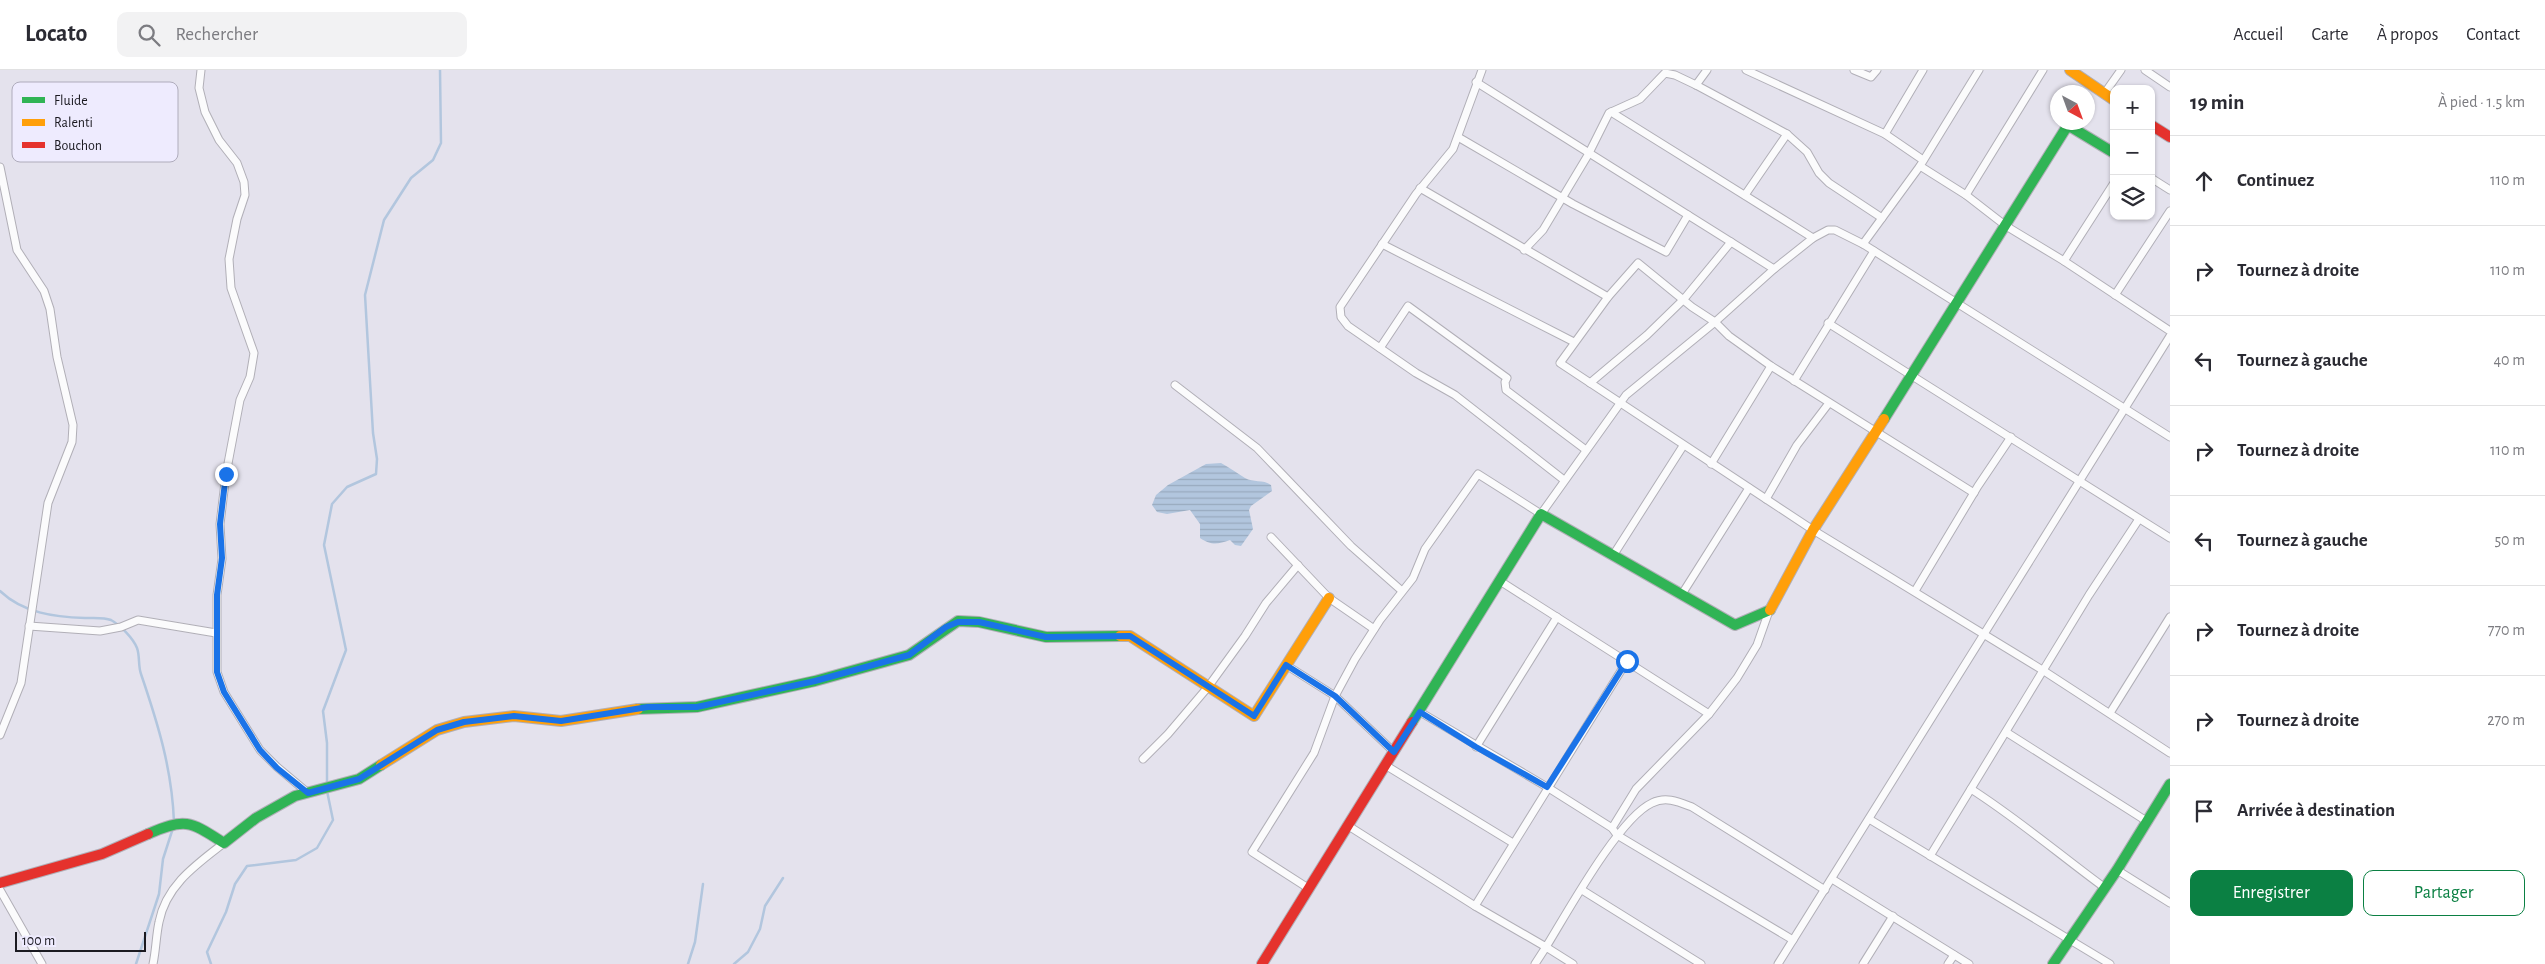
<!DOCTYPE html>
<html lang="fr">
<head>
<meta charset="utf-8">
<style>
  :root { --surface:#fff; --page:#f2f2f3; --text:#2b2b33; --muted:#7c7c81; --line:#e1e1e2; --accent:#0b8043 }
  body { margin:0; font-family:"Alegreya Sans",sans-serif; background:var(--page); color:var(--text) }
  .controls { position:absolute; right:15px; top:15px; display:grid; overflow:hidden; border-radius:10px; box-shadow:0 1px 4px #0004 }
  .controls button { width:45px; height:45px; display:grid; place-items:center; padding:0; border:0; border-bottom:1px solid var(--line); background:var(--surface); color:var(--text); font:25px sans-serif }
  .compass { position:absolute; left:2050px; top:15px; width:45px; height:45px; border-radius:50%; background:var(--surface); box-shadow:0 1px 4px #0004; rotate:139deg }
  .scale { position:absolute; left:15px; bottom:12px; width:131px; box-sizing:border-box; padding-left:5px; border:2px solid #1b1a21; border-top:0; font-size:14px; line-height:18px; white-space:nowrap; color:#1b1a21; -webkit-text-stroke:4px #eeebfe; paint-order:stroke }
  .stop { position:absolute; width:15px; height:15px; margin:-11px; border:4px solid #1a73e8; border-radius:50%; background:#fff }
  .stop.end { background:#1a73e8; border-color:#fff; box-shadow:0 1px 5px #0008 }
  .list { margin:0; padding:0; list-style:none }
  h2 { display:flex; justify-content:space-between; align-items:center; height:65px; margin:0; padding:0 20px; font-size:21px }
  h2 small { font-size:16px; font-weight:400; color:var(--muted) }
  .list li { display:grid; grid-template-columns:32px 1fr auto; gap:15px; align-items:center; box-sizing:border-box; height:90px; padding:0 20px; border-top:1px solid var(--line) }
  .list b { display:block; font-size:19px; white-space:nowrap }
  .list em { font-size:16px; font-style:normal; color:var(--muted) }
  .actions { display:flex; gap:10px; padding:15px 20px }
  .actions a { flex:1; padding:11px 0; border:1px solid var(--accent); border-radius:10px; text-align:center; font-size:18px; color:var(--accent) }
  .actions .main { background:var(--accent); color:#fff }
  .icon { flex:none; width:28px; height:28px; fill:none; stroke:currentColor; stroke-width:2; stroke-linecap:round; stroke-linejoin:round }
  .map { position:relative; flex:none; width:2170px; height:894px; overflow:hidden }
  header { display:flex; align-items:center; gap:30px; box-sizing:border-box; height:70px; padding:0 25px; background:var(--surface); border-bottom:1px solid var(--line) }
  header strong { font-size:24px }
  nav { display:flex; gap:28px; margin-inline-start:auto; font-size:18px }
  .search { width:350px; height:45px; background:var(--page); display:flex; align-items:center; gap:12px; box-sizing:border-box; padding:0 18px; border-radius:10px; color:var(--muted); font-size:19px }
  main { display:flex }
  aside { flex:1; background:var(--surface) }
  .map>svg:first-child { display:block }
</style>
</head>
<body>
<header>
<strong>Locato</strong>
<div class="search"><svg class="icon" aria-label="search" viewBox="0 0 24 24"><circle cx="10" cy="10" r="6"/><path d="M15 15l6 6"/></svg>Rechercher</div>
<nav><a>Accueil</a><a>Carte</a><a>À propos</a><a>Contact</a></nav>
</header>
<main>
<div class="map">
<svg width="2170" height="894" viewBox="0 0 2170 894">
  <defs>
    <pattern id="water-rules" width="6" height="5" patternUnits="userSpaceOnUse" patternTransform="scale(1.25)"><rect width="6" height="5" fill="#b2c6de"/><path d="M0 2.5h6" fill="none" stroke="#98aabe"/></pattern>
  </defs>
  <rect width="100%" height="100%" fill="#e4e2ed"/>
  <path fill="url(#water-rules)" d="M1221,393C1230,398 1237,403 1245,408C1253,413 1263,409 1271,415L1272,421L1251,436L1249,440L1253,459L1241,476L1235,475L1230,470C1218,474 1212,476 1200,468V454L1190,440L1167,444L1157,442L1152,435L1156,425L1168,415L1206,394Z"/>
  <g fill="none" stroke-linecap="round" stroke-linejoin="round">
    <g stroke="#b2c6de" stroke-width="2.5">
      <path d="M0,521C23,543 54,547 85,548C92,548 104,547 111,550C120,555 133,568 137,578C140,586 138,596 141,604C158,654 172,699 174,752"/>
      <path d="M327,713V673L323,641L346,580L324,475L332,434L347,417L376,404L377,389L373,363L365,225L384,150L411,108L433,90L441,73L440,0"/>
      <path d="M136,894L159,824L163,789L173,758"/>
      <path d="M211,894L207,882L226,842L235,814L247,796L296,790L317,778L333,750L327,721"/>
      <path d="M688,894L695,872L703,814"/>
      <path d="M734,894L748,882L760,859L765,836L783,808"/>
    </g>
    <defs>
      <g id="street">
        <path d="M201,0L199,18L205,42L219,70L237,93L244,112L245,125L237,149L229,189L231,218L254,283L250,307L240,330L226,404L220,454L222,489L217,525V602L224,622L260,680L277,697L308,723"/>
        <path d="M1482,0L1453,79L1416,124L1340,237L1341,247L1348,256L1416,303L1455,325L1564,410"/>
        <path d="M1746,0L1885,64L1923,90"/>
        <path d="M1854,0L1871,7L1877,0"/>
        <path d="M1979,0L1920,96L1966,125L2006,156L2064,191L2170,261"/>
        <path d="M2145,0L2170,17"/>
        <path d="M1476,12L1774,199"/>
        <path d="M1696,15L1707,0"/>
        <path d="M2104,24L2121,0"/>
        <path d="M1611,42L1813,168"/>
        <path d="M1885,64L1923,0"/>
        <path d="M1458,67L1573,134L1666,182L1688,145"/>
        <path d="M0,97L17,180L44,221L50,239L57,287L73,355L72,372L48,433L21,613L0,665"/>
        <path d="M2151,108L2170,120"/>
        <path d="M1420,118L1608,227"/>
        <path d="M1745,125L1787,64"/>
        <path d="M1966,125L2043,0"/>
        <path d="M1382,174L1574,272"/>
        <path d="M1863,174L1920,96"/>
        <path d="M1524,180L1543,160L1588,85L1609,43L1640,29L1665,3L1675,5L1696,15L1787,64L1807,82L1819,103L1829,113L1882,148"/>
        <path d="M2064,191L2114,113"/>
        <path d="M2115,225L2170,141"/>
        <path d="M1828,253L2170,468"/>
        <path d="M1380,278L1408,236L1507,308L1505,312L1506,320L1586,380"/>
        <path d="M1794,311L1874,181"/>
        <path d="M1590,313L1647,265L1684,229L1731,172"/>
        <path d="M1175,315L1257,378L1351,476L1402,521"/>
        <path d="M1711,394L1771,296"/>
        <path d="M1974,423L1771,296L1729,266L1715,252L1692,237L1638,193L1608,227L1560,293L1813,460L2044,601L2170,683"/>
        <path d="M1766,429L1797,375L1829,333"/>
        <path d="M1271,467L1329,528L1374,559"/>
        <path d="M1614,484L1683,376"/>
        <path d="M1500,511L1709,644"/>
        <path d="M1915,521L1978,416L2011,367"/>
        <path d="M1682,524L1749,418"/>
        <path d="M29,556L100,561L121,557L138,550L216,563"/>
        <path d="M1286,595L1335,626L1394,682"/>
        <path d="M1420,642L1547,717L1612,758L1617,765L1793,870"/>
        <path d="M2110,643L2170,547"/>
        <path d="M2006,662L2148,752"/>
        <path d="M1476,677L1557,547"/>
        <path d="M1143,689L1168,664L1208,617L1245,566L1266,533L1298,495"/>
        <path d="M1385,695L1513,773"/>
        <path d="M1971,719C2018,749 2060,785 2105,818"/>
        <path d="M1869,749L2110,894"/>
        <path d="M1347,755L1475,836L1546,877C1567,843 1619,748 1652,733C1666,726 1679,732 1692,737L1825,820"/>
        <path d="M1612,758L1636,719L1709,644L1737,608L1757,575L1769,541"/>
        <path d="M1930,786L2089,525L2139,449"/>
        <path d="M2117,800L2170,833"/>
        <path d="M1832,809L1969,894"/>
        <path d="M1308,818L1252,782L1314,683L1335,626L1355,589L1380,550L1413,508L1425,479L1478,404L1541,444L1626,325L1715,252L1774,199L1813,168L1828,160H1835L1863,174L2170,367"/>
        <path d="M0,820L42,894"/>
        <path d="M1582,820L1701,894"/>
        <path d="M1475,836L1627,591"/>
        <path d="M153,894C156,880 156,866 159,852C166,815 197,794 224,773"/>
        <path d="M1535,894L1546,877L1573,894"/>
        <path d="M1778,894L2170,266"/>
        <path d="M1863,894L1893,846"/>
        <path d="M1948,894L1954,885"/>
      </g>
      <g id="fast">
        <path d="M1884,349L2066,58L2071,57L2114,83"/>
        <path d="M638,639L697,637L815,611L909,585L958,551L979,552L1046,567L1120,566"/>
        <path d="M1412,652L1541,444L1735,555L1770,540"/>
        <path d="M148,764C186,747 191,752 224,773L256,748L295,726L359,709L381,695"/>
        <path d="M2053,894L2117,800L2170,714"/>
      </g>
      <g id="slow">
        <path d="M2070,0L2114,30"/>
        <path d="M1770,540L1813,460L1884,349"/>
        <path d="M1120,566H1130L1254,646L1329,528"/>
        <path d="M381,695L437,660L464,652L514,646L561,651L638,639"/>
      </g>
      <g id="jam">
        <path d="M2151,55L2170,67"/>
        <path d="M0,813L102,784L148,764"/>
        <path d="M1262,894L1412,652"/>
      </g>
    </defs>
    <use href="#street" stroke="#b1afb7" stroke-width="9"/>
    <use href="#fast" stroke="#b1afb7" stroke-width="12"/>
    <use href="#slow" stroke="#b1afb7" stroke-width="12"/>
    <use href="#jam" stroke="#b1afb7" stroke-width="12"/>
    <use href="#street" stroke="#fbfbfc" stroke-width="7"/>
    <use href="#fast" stroke="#30b455" stroke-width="10"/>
    <use href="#slow" stroke="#ff9f0a" stroke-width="10"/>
    <use href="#jam" stroke="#e5322d" stroke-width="10"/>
  </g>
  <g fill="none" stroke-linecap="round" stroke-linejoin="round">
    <path stroke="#1a73e8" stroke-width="6" d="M226,404L220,454L222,488L217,525V602L224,622L260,680L277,698L308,723L359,709L437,660L464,652L514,646L561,651L648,637H697L815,611L909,585L946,557L958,552H979L1046,567L1130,566L1254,646L1286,595L1335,626L1394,682L1420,642L1476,677L1547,717L1627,591"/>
  </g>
  <rect x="12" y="12" width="166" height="80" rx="8" fill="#eeebfe" stroke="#afacbc" stroke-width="1"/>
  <rect x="22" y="27" width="23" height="6" fill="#30b455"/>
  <rect x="22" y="49" width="23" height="7" fill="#ff9f0a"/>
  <rect x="22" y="72" width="23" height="6" fill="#e5322d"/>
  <g font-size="14" fill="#1b1a21">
    <text x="54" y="35">Fluide</text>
    <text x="54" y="57">Ralenti</text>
    <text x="54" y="80">Bouchon</text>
  </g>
</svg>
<div class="controls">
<button>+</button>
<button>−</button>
<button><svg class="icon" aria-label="layers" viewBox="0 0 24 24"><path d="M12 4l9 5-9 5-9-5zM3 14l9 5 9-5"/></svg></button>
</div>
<svg class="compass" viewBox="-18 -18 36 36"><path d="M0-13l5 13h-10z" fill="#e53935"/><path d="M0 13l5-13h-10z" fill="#7c7c81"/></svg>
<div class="scale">100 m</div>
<div class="stop" style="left:1627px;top:591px"></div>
<div class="stop end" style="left:226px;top:404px"></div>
</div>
<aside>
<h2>19 min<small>À pied · 1.5 km</small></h2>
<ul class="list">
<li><svg class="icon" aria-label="ahead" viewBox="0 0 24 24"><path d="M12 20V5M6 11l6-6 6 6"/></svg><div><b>Continuez</b></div><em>110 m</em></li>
<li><svg class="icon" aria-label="right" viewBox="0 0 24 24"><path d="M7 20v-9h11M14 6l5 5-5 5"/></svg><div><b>Tournez à droite</b></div><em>110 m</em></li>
<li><svg class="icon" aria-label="left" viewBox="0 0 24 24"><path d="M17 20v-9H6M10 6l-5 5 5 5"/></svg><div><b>Tournez à gauche</b></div><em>40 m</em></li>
<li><svg class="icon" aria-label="right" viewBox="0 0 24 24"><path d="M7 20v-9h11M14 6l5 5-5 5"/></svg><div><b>Tournez à droite</b></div><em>110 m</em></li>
<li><svg class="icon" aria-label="left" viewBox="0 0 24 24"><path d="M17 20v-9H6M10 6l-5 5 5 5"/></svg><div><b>Tournez à gauche</b></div><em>50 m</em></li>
<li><svg class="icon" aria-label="right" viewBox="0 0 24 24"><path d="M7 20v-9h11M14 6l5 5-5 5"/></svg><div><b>Tournez à droite</b></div><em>770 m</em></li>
<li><svg class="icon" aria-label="right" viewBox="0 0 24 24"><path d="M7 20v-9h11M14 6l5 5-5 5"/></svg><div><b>Tournez à droite</b></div><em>270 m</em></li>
<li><svg class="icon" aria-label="arrive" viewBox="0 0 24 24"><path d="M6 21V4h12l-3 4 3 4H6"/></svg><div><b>Arrivée à destination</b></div></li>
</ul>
<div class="actions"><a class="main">Enregistrer</a><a>Partager</a></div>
</aside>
</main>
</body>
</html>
